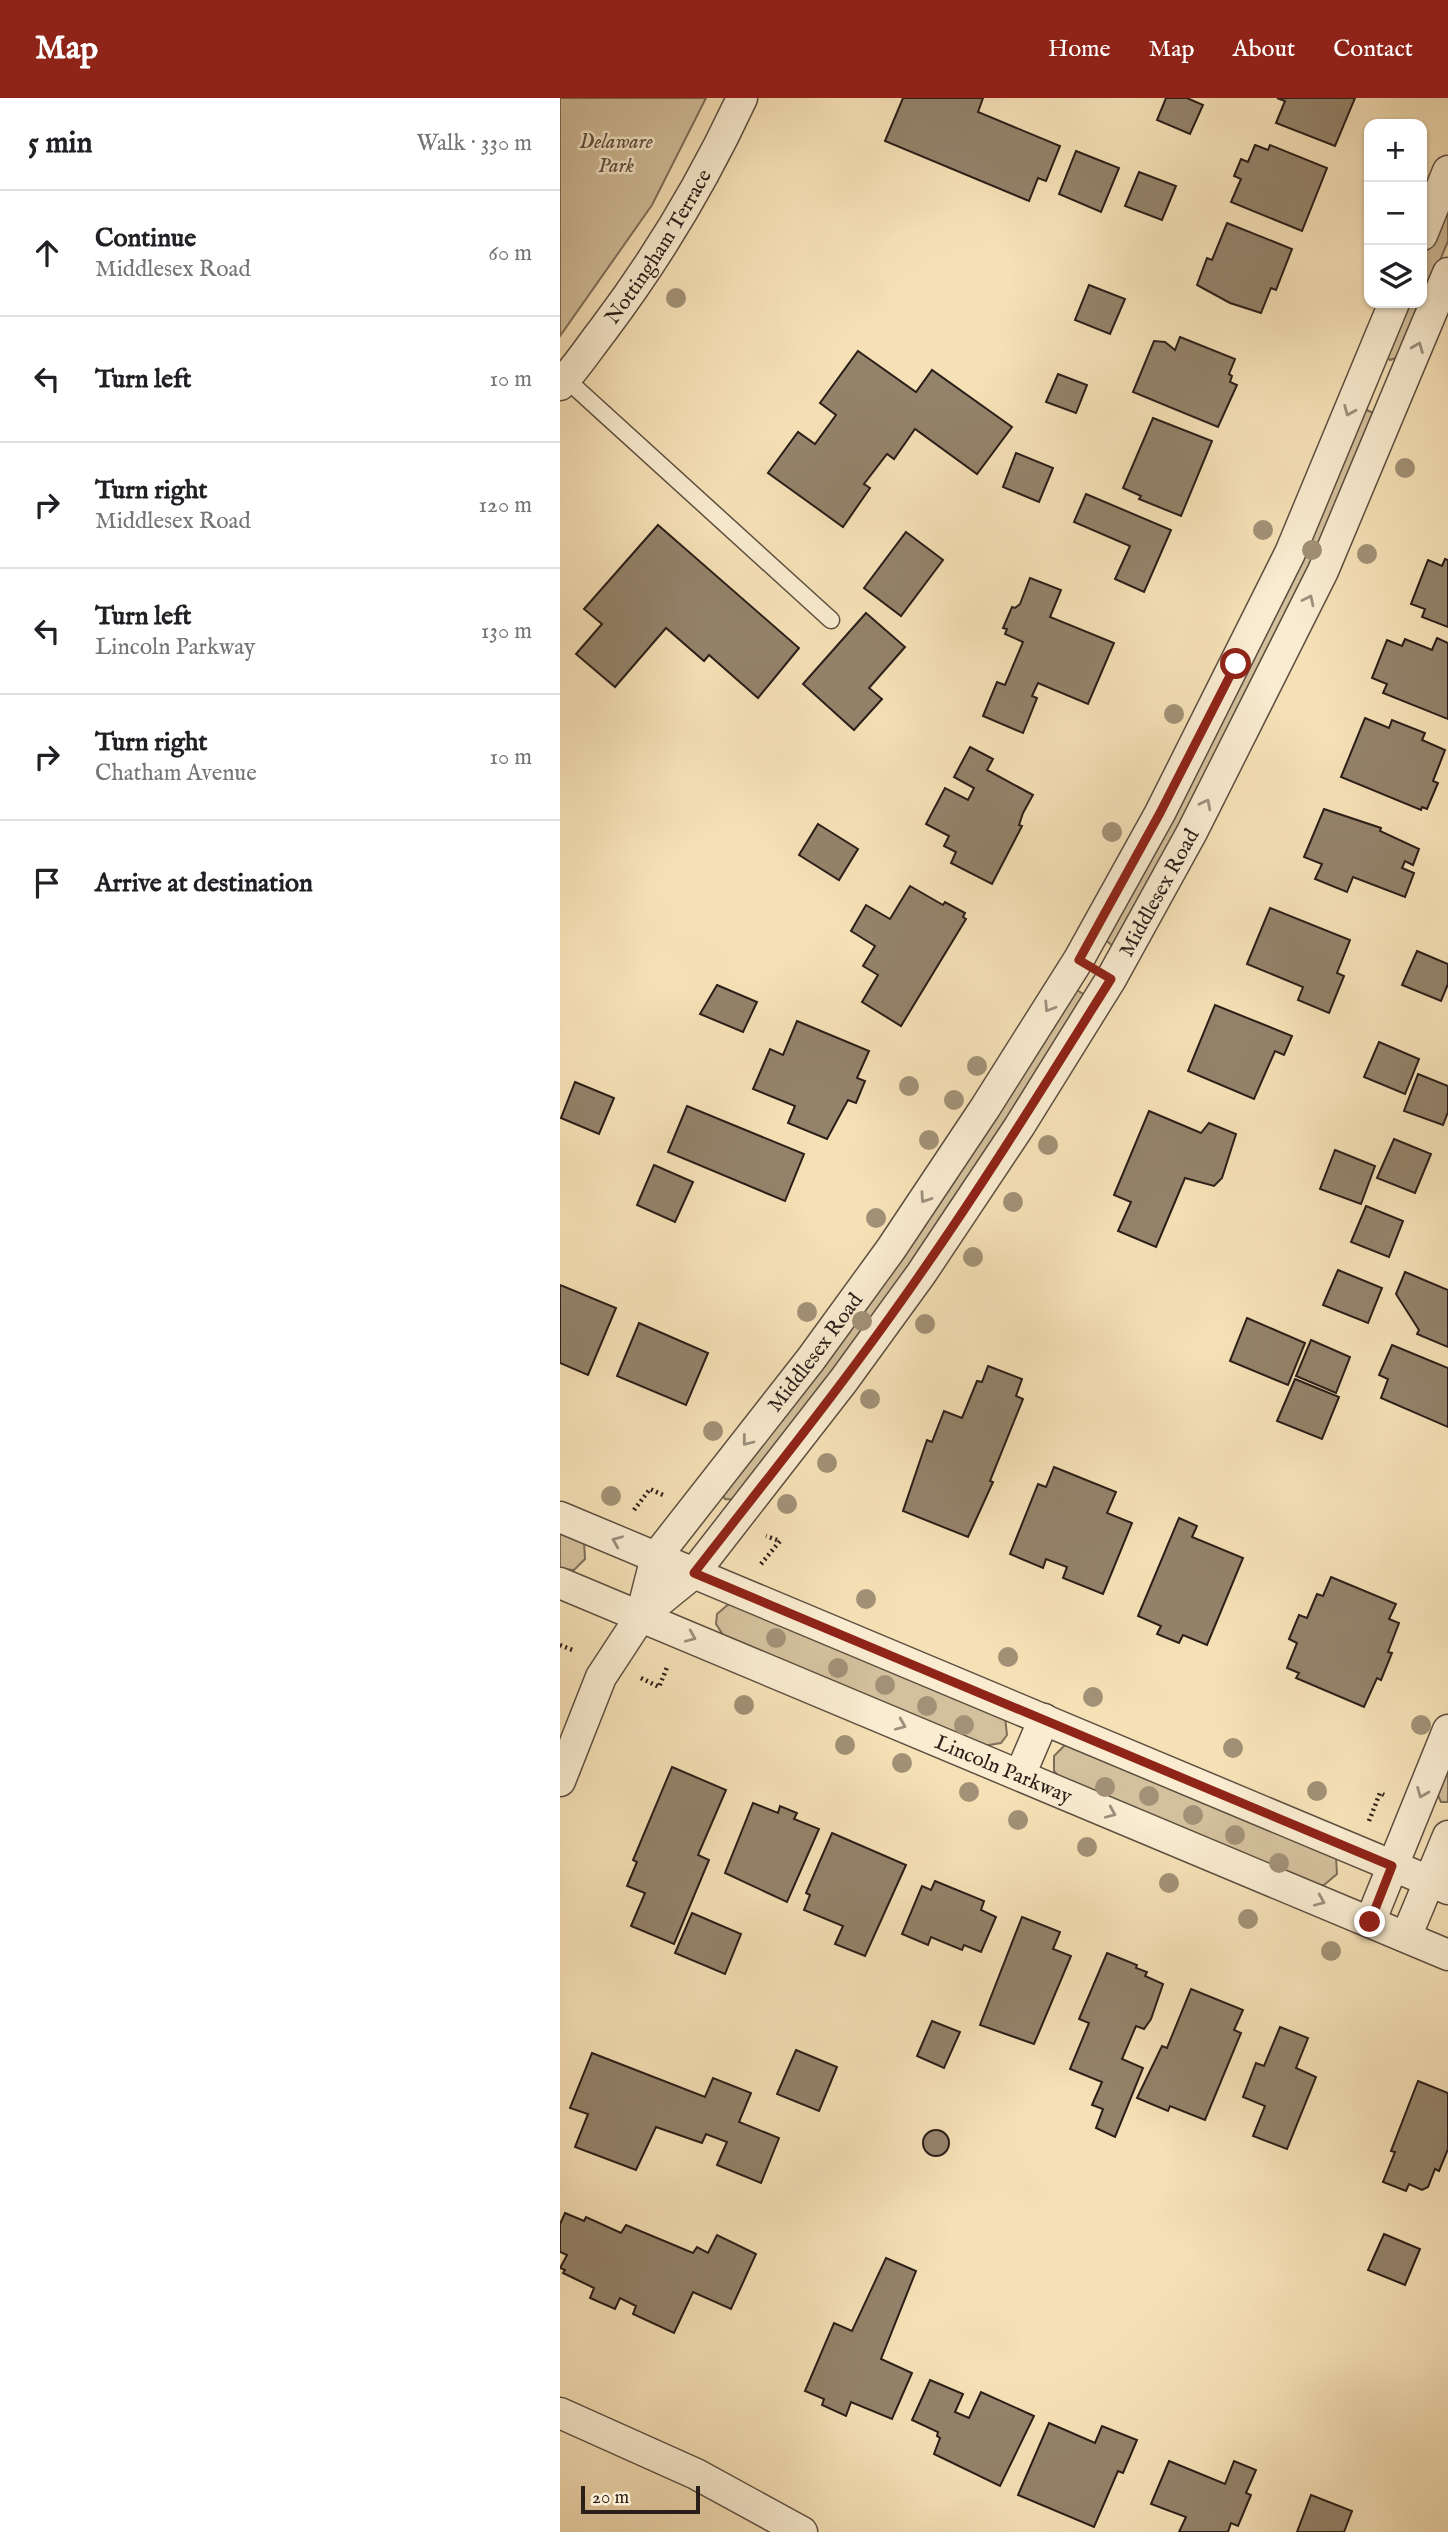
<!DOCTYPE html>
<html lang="en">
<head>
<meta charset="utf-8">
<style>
  :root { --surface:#fff; --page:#f2f2f2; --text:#202124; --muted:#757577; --line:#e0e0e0; --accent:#8f2418 }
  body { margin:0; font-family:"IM FELL English",serif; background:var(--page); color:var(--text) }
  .controls { position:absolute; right:21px; top:21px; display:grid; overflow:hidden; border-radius:14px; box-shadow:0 2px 5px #0004 }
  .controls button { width:63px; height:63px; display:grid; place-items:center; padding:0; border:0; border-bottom:2px solid var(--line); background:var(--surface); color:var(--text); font:35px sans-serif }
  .scale { position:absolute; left:21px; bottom:18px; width:119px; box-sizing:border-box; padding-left:7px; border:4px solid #2a1e19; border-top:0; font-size:19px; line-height:24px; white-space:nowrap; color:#2a1e19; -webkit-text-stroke:5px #f9ecd0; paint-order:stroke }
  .stop { position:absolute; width:21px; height:21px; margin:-16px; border:5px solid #8f2418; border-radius:50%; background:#fff }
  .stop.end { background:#8f2418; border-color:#fff; box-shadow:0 2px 7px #0008 }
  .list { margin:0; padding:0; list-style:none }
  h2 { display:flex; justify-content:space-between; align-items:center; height:91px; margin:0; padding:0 28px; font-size:30px }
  h2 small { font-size:23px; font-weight:400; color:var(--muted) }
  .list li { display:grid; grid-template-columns:46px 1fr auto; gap:21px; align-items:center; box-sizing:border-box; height:126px; padding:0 28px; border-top:2px solid var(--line) }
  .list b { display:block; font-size:26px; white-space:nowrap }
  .list p { margin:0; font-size:23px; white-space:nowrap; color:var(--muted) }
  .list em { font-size:23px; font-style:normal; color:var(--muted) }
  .icon { flex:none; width:38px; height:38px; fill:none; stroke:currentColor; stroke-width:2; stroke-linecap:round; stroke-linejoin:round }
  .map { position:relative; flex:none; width:888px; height:2434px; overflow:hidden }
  header { display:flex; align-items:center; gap:42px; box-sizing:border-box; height:98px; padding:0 35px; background:var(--accent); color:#fff }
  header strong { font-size:33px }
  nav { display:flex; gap:38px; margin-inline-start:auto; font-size:24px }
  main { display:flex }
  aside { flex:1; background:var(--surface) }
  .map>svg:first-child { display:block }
</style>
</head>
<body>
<header>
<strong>Map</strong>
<nav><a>Home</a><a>Map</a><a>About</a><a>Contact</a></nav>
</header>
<main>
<aside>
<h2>5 min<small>Walk · 330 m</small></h2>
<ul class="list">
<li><svg class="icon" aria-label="ahead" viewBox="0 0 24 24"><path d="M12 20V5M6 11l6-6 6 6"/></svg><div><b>Continue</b><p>Middlesex Road</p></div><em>60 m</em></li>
<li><svg class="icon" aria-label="left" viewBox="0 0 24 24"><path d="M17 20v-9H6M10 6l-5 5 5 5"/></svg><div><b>Turn left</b></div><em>10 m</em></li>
<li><svg class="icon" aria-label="right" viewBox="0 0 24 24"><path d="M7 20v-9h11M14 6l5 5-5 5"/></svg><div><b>Turn right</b><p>Middlesex Road</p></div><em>120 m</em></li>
<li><svg class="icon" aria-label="left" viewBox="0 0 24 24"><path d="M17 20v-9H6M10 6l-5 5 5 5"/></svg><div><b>Turn left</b><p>Lincoln Parkway</p></div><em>130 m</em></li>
<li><svg class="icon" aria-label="right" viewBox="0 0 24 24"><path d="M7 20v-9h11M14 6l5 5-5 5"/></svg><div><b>Turn right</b><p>Chatham Avenue</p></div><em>10 m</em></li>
<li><svg class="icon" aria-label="arrive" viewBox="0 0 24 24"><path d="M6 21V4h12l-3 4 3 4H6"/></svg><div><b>Arrive at destination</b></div></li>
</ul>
</aside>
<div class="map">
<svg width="888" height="2434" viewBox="0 0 888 2434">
  <rect width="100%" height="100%" fill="#f6e1b7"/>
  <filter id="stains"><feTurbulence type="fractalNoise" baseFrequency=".00286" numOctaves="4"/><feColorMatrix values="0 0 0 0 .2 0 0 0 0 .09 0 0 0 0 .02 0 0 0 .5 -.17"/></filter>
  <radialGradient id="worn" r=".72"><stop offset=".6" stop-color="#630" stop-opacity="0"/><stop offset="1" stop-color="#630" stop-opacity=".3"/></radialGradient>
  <g fill="#d3c09c" stroke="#7e6f5a" stroke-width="2">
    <path d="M0,0H146L92,107L0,238Z"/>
    <path d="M888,99V143L841,258L830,262L826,257L844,205H862V163Z"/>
    <path d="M805,311L815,316L752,469L623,728L553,848L544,841Z"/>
    <path d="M515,891L525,897L524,905L351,1170L177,1402L165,1401L163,1397Z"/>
    <path d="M0,1429L24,1443L25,1461L14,1472L0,1471Z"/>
    <path d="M170,1505L445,1619L447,1637L441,1645L423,1648L165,1540L156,1526L157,1516Z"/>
    <path d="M506,1646L776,1759L777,1776L764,1787H756L501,1681L494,1673V1658Z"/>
    <path d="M888,1665V1704H881L876,1693Z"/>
  </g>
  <g fill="#94836b" stroke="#2a1e19" stroke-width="2">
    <path d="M343,0H423L418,14L500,48L486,83L478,80L469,103L325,43Z"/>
    <path d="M606,0H627L643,7L630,36L597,22Z"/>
    <path d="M717,0H795L775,48L716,25L725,3Z"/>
    <path d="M695,47L708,52L710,47L767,70L742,133L671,104L681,81L674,78L681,61L688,64Z"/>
    <path d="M516,53L559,70L541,114L499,96Z"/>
    <path d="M579,74L616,88L602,122L565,108Z"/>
    <path d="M667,125L732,151L716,192L711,190L701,215L670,205L637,187L647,160L652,162Z"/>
    <path d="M529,187L565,201L550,236L515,222Z"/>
    <path d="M620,239L675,261L669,276L672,278L670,284L677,287L658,329L573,294L594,243L605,244L615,252Z"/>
    <path d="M298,253L356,294L372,272L452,329L417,376L355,331L334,361L327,356L304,386L310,390L283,429L208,375L238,334L255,346L276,317L260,305Z"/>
    <path d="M498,276L527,287L516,315L486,304Z"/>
    <path d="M593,320L652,343L621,418L579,401L581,398L563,390Z"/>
    <path d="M456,355L493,370L479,404L443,389Z"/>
    <path d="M526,396L611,432L584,494L555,481L570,448L514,424Z"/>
    <path d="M98,427L239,550L198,600L149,557L144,563L106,530L55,589L16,556L42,526L24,511Z"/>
    <path d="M346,434L383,462L341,518L304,490Z"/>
    <path d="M885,461L888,462V529L862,519L865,511L851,506L868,462L882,468Z"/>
    <path d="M470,480L501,492L490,519L554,545L528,606L478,585L472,598L477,600L463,635L423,618L437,584L445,587L463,544L445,536L447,531L443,530L452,509L455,510L460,506Z"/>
    <path d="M306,515L345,549L309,590L322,601L294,632L243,586Z"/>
    <path d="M877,540L888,545V621L823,595L827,586L812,580L827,542L842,548L845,541L872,552Z"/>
    <path d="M805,620L829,630L832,622L865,635L862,642L885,652L873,683L878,685L867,711L862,709L861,712L781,679Z"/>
    <path d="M410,649L433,661L427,672L473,697L463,715L459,727L462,728L432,786L391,765L396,754L384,748L389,738L366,726L385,690L408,702L414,690L394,679Z"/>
    <path d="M764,711L821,730L820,733L859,751L853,767L845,763L842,770L854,775L845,799L793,779L787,794L755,781L762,766L744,759Z"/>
    <path d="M258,726L298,751L279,782L239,757Z"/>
    <path d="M350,788L383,807L385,804L405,815L403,819L406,821L341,928L302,904L318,877L303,868L315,848L291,833L306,807L330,821Z"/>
    <path d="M710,810L790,842L777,875L784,878L769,915L738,902L743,889L687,866Z"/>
    <path d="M857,853L888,866V886L881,903L842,887Z"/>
    <path d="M157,887L197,904L183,934L140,916Z"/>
    <path d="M655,907L732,938L724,957L715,953L694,1001L628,973Z"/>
    <path d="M237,923L309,953L297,980L305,983L296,1005L288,1002L267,1041L228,1025L235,1008L193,991L210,951L223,957Z"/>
    <path d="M819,944L859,961L845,996L804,979Z"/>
    <path d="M858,976L888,988V1014L883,1027L844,1013Z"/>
    <path d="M15,984L54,1000L39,1036L1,1020Z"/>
    <path d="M127,1008L244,1056L225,1103L108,1054Z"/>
    <path d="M589,1013L641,1035L649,1025L676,1036L662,1080L654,1088L625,1080L596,1149L558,1133L571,1104L554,1097Z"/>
    <path d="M834,1041L871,1056L855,1095L817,1080Z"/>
    <path d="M775,1052L815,1068L801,1106L760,1091Z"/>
    <path d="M94,1067L133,1084L115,1124L77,1107Z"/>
    <path d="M806,1108L843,1123L829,1159L791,1144Z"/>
    <path d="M778,1172L822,1190L808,1225L763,1207Z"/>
    <path d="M845,1174L888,1192V1249L857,1236L859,1232L836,1196Z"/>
    <path d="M0,1187L56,1210L28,1277L0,1265Z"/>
    <path d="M687,1220L745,1245L728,1287L670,1263Z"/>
    <path d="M79,1225L148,1255L126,1307L57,1278Z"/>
    <path d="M751,1242L790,1259L776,1295L736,1278Z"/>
    <path d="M832,1247L888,1270V1329L821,1300L828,1281L819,1277Z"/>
    <path d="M428,1268L462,1281L456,1298L463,1301L430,1383L433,1384L408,1439L343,1413L367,1342L372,1344L384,1313L402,1320L417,1283L422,1284Z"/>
    <path d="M735,1281L779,1299L762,1341L717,1323Z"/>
    <path d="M494,1369L556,1394L547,1415L572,1425L543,1496L503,1480L507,1469L486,1461L483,1470L450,1456L478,1386L486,1389Z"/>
    <path d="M619,1420L637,1428L632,1439L683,1460L647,1547L623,1537L619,1545L597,1536L601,1528L578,1518Z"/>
    <path d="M771,1479L836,1506L829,1521L839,1525L828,1554L832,1555L821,1582L817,1580L804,1609L736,1580L739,1575L727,1570L737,1545L729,1541L739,1517L747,1520L757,1496L763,1498Z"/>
    <path d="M112,1669L166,1692L138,1757L149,1762L114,1846L71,1828L85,1795L67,1788L77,1764L73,1762Z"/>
    <path d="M193,1705L218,1715L220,1708L237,1715L234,1721L259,1731L227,1804L165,1775Z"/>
    <path d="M272,1735L346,1767L305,1858L275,1846L283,1828L244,1812L250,1797L246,1795Z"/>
    <path d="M375,1783L424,1803L421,1812L436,1819L421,1854L404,1847L402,1852L371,1839L368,1847L342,1836L362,1788L371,1792Z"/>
    <path d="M132,1815L181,1836L165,1876L115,1855Z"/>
    <path d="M462,1819L500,1834L493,1851L511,1858L474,1946L420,1927Z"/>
    <path d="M547,1855L577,1867L576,1870L587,1874L585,1878L603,1886L591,1921L584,1931L576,1928L562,1961L583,1970L555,2039L536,2030L543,2011L532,2007L542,1984L510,1971L529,1925L519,1921Z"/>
    <path d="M631,1891L683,1912L674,1932L681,1935L645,2022L610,2008L608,2013L577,2000L602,1948L607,1950Z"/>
    <path d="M372,1923L400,1934L384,1970L357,1958Z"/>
    <path d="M720,1929L748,1940L736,1970L756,1979L727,2051L693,2038L705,2008L683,1999L696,1965L704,1968Z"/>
    <path d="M236,1952L277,1969L259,2013L217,1996Z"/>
    <path d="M32,1955L145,1999L153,1980L191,1995L179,2024L219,2040L201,2085L157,2067L167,2044L146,2036L142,2045L96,2029L76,2072L15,2049L28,2016L10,2010Z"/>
    <path d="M858,1983L888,1995V2051L879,2073L875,2071L868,2089L862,2092L849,2086L846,2093L823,2084L835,2054L831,2053Z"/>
    <circle cx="376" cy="2045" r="13"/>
    <path d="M5,2115L24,2123L26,2119L61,2135L66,2127L133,2155L137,2149L148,2155L157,2137L196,2156L171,2211L133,2194L114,2235L73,2216L76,2208L60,2200L55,2211L30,2200L34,2190L3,2175L5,2172L0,2170L7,2157L0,2154V2126Z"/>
    <path d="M824,2136L860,2151L845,2187L808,2172Z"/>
    <path d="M326,2160L356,2173L321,2261L352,2275L332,2321L291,2304L286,2318L262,2307L264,2301L245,2293L274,2225L292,2233Z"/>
    <path d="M370,2282L403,2296L395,2314L409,2320L421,2294L474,2318L440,2388L374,2356L380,2340L377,2338L378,2334L352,2322Z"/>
    <path d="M489,2325L535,2345L542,2328L577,2342L563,2375L558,2373L534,2429L458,2397Z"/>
    <path d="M609,2363L665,2386L674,2363L696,2372L686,2395L691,2397L678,2428L671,2425L668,2434H619L626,2419L591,2406Z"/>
    <path d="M751,2397L792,2413L784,2434H737Z"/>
  </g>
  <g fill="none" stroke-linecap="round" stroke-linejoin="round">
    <defs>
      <path id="lane" d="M6,281L271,522"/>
      <g id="street">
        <path d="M862,137L888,73"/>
        <path id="s1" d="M0,287C16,270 29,250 43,232C98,159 144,82 182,0"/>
        <path d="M0,1419L888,1791"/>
        <path id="s2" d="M0,1485L888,1857"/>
        <path id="s3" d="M81,1518L96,1459L251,1261L331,1151L425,1010L519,861L600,715L730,455L834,205"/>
        <path d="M460,1677L484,1621"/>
        <path id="s4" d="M0,1683L41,1579L81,1518L134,1475L284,1282L361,1176L459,1029L551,881L632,734L763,473L888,175"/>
        <path d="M810,1824L888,1632"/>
        <path d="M846,1839L888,1738"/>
        <path d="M0,2315L136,2376L242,2434"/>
      </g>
    </defs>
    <use href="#lane" stroke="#5d4f40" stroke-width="19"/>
    <use href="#street" stroke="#5d4f40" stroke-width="33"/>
    <g stroke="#2a1e19" stroke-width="4.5" stroke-dasharray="2 3.5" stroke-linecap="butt">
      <path d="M74,1412L90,1391L103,1397"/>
      <path d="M201,1466L220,1443L206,1438"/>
      <path d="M0,1547L15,1553"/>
      <path d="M81,1580L99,1589L108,1567"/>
      <path d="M809,1723L820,1695L824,1697"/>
    </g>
    <use href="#lane" stroke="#f9ecd0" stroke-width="16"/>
    <use href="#street" stroke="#f9ecd0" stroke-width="30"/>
  </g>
  <g fill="#a29176">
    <circle cx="116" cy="200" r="10"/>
    <circle cx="845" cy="370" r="10"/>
    <circle cx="703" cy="432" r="10"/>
    <circle cx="752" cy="452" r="10"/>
    <circle cx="807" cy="456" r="10"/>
    <circle cx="614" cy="616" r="10"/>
    <circle cx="552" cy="734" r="10"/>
    <circle cx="417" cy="968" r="10"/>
    <circle cx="349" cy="988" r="10"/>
    <circle cx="394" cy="1002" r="10"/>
    <circle cx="369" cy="1042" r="10"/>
    <circle cx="488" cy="1047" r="10"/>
    <circle cx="453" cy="1104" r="10"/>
    <circle cx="316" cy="1120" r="10"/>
    <circle cx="413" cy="1159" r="10"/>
    <circle cx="247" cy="1214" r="10"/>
    <circle cx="302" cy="1223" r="10"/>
    <circle cx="365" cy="1226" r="10"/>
    <circle cx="310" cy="1301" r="10"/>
    <circle cx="153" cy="1333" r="10"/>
    <circle cx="267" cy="1365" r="10"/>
    <circle cx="51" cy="1398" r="10"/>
    <circle cx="227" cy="1406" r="10"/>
    <circle cx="306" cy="1501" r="10"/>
    <circle cx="216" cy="1540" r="10"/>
    <circle cx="448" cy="1559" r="10"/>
    <circle cx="278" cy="1570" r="10"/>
    <circle cx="325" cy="1587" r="10"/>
    <circle cx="533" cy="1599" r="10"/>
    <circle cx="184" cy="1607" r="10"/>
    <circle cx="367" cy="1608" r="10"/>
    <circle cx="404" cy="1627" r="10"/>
    <circle cx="861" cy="1627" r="10"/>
    <circle cx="285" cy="1647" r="10"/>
    <circle cx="673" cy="1650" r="10"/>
    <circle cx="342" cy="1665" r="10"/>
    <circle cx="545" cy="1689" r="10"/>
    <circle cx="757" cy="1693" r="10"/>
    <circle cx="409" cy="1694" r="10"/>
    <circle cx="589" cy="1698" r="10"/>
    <circle cx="633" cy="1717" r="10"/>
    <circle cx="458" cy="1722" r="10"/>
    <circle cx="675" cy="1737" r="10"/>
    <circle cx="527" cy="1749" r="10"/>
    <circle cx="719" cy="1765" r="10"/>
    <circle cx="609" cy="1785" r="10"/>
    <circle cx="688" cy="1821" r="10"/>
    <circle cx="771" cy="1853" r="10"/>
  </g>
  <defs><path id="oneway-chevron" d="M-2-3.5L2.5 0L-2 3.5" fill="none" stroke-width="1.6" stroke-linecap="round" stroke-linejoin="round" transform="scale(1.75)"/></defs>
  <g stroke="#9c8f7e">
    <use href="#oneway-chevron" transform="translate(858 249) rotate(-68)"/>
    <use href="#oneway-chevron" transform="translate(789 313) rotate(113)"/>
    <use href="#oneway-chevron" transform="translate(749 502) rotate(-64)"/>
    <use href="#oneway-chevron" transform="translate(646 706) rotate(-63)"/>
    <use href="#oneway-chevron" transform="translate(489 909) rotate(122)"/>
    <use href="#oneway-chevron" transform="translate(365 1100) rotate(124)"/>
    <use href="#oneway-chevron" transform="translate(187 1343) rotate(128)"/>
    <use href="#oneway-chevron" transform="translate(57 1443) rotate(-157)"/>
    <use href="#oneway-chevron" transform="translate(131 1539) rotate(23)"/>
    <use href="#oneway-chevron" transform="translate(341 1627) rotate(23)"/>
    <use href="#oneway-chevron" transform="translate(862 1695) rotate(112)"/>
    <use href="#oneway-chevron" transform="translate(551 1715) rotate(23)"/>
    <use href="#oneway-chevron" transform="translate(760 1803) rotate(23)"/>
  </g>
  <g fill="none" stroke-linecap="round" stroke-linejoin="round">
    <path stroke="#8f2418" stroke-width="9" d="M676,566L600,715L519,862L551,881C489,980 428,1079 361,1175C290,1278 211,1376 134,1475L832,1768L810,1824"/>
  </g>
  <g text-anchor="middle" stroke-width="5" stroke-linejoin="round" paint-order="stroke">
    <g font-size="21" font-style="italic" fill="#5d4f40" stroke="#f9ecd0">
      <text x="56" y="50">Delaware<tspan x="56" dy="24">Park</tspan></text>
    </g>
    <g font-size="21" fill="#2a1e19" stroke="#f9ecd0">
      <text dy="7" stroke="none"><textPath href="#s1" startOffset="170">Nottingham Terrace</textPath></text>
      <text dy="7" stroke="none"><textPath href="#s4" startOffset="1078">Middlesex Road</textPath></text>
      <text dy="7" stroke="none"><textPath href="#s3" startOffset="320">Middlesex Road</textPath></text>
      <text dy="7" stroke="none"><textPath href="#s2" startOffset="481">Lincoln Parkway</textPath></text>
    </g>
  </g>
  <rect width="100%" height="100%" filter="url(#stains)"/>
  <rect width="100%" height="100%" fill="url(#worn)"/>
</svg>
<div class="controls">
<button>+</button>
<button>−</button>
<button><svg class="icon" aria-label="layers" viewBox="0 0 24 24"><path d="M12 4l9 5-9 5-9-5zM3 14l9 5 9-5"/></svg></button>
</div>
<div class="scale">20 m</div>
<div class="stop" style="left:676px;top:566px"></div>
<div class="stop end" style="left:810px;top:1824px"></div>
</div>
</main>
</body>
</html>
